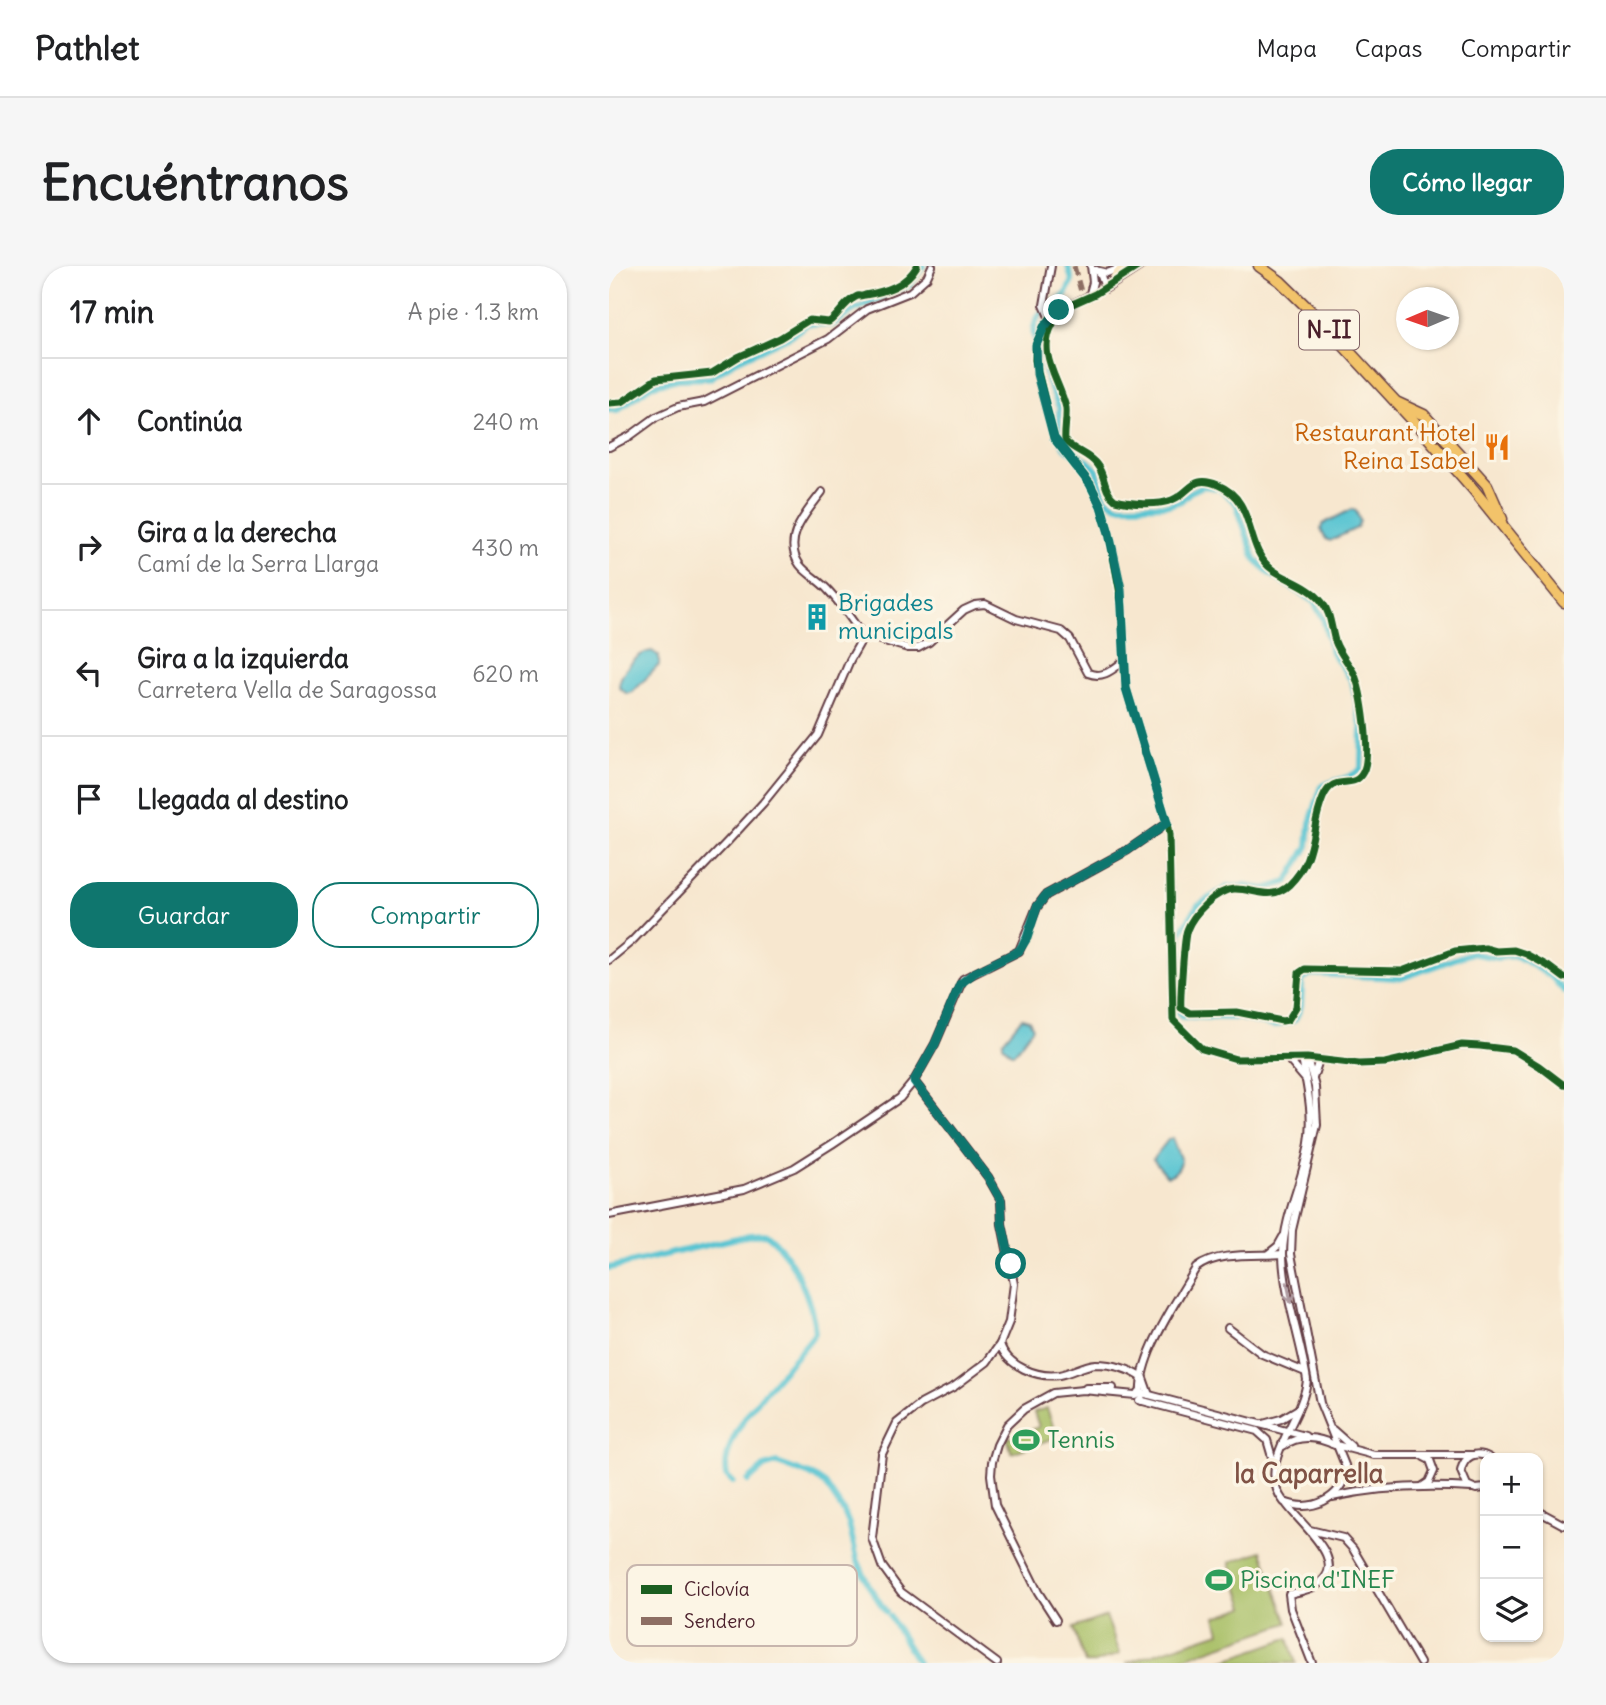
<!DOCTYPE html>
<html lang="es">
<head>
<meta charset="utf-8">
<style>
  :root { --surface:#fff; --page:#f6f6f6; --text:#202124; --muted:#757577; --line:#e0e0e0; --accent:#0f766e }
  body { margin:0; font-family:Delius,sans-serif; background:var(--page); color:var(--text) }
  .controls { position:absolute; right:21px; bottom:21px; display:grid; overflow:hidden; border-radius:14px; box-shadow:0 2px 5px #0004 }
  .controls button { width:63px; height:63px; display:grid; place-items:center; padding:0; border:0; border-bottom:2px solid var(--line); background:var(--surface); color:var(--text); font:35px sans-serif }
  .compass { position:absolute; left:787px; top:21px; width:63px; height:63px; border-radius:50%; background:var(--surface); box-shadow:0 2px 5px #0004; rotate:268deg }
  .stop { position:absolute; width:21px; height:21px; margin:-16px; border:5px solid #0f766e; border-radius:50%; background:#fff }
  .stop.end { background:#0f766e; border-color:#fff; box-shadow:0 2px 7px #0008 }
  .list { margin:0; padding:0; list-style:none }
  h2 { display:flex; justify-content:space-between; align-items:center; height:91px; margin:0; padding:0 28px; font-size:30px }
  h2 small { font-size:23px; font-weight:400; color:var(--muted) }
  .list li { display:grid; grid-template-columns:46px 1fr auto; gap:21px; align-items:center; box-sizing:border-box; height:126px; padding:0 28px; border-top:2px solid var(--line) }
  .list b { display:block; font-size:26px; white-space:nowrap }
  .list p { margin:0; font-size:23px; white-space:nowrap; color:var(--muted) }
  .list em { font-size:23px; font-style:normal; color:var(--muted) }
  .actions { display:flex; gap:14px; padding:21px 28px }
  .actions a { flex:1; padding:16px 0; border:2px solid var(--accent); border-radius:28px; text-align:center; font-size:24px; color:var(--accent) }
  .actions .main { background:var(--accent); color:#fff }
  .icon { flex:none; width:38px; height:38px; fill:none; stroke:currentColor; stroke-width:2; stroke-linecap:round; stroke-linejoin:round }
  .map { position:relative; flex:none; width:955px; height:1397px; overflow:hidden; border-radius:28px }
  header { display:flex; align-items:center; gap:42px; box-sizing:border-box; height:98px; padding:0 35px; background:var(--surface); border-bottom:2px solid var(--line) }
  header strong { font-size:33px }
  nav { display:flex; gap:38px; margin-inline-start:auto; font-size:24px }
  .intro { display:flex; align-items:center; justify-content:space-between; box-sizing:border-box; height:168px; padding:0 42px }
  h1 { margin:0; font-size:49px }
  .button { padding:18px 32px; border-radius:28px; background:var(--accent); color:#fff; font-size:24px; font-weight:700 }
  main { display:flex; gap:42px; padding:0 42px }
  aside { flex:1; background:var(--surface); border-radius:28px; box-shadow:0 2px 5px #0004 }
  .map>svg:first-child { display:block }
</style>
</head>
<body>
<header>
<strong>Pathlet</strong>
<nav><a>Mapa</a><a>Capas</a><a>Compartir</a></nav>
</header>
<div class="intro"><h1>Encuéntranos</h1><a class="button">Cómo llegar</a></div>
<main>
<aside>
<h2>17 min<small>A pie · 1.3 km</small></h2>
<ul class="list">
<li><svg class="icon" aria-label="ahead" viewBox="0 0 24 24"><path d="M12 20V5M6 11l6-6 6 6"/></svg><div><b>Continúa</b></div><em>240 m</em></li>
<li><svg class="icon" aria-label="right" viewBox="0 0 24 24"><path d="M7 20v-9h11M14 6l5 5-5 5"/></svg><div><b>Gira a la derecha</b><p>Camí de la Serra Llarga</p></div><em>430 m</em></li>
<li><svg class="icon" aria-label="left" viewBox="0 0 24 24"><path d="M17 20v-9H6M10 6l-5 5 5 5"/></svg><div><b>Gira a la izquierda</b><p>Carretera Vella de Saragossa</p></div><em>620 m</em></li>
<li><svg class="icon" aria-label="arrive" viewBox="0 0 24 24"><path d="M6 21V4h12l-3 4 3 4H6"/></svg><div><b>Llegada al destino</b></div></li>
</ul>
<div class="actions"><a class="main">Guardar</a><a>Compartir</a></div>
</aside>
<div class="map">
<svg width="955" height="1397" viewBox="0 0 955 1397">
  <rect width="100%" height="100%" fill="#fcf5e5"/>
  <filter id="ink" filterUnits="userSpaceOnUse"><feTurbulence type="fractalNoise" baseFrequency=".0143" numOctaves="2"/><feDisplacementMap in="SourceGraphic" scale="14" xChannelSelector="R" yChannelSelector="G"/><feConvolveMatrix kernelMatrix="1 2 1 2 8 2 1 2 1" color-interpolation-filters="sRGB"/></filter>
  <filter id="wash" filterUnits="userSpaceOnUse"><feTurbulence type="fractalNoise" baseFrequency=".00686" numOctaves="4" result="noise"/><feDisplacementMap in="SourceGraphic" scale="28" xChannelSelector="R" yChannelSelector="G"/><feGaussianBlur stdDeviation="1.57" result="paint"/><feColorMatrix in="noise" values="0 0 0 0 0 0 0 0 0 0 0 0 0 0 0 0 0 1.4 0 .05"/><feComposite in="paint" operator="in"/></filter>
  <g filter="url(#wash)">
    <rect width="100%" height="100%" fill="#f7e7cf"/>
    <g fill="#a5bd62" stroke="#786e46" stroke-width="2">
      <path d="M438,1142L448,1171L403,1187L398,1172L430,1161L425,1146Z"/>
      <path d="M653,1285L679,1357L561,1397H517L611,1366L607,1351L636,1341L621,1296Z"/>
      <path d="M497,1350L511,1388L486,1397H476L464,1362Z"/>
      <path d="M679,1372L687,1397H608Z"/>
    </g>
    <g fill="#58c4d2" stroke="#51727e" stroke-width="2">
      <path d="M743,243L747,245L751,255L748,262L721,275L717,273L712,264L714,258Z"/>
      <path d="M43,385L50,390V399L24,426L18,428L10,421C10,407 29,386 43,385Z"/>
      <path d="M413,752L420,754L424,762L405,787H402L394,779V775Z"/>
      <path d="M563,872L572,895C571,902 565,909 558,910L544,893L559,874Z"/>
    </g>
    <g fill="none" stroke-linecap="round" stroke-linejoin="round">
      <g stroke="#58c4d2" stroke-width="6">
        <path d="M439,44L456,29L463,15L459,0"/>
        <path d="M426,73C422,65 427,51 434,46"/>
        <path d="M432,81L439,116L450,141V168L455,181L479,195L488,204L496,232L508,240L560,239L572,235L581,226L594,220L609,222L627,237L646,293L660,307L705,336L714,352L723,386L743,415L753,464L752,503C739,514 728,513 713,520L701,557L699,580L678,616L656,623L635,620L618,621L589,639L571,668L572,690L567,742L573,751L630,752L665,760L686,754L692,740L693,715L701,708L793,712L862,687L888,692L907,690L942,710L955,725"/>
        <path d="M0,143L7,145L41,120L68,113L101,112L123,97L183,69L199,57L223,59L245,44L301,19L314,0"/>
        <path d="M0,1002L141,969L157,968C183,988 204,1034 206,1067C181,1103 108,1164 118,1210L124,1216"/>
        <path d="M139,1215L155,1201L168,1197L204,1210L216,1218L235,1246L240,1258L248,1293L260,1320L277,1346"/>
        <path d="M281,1351L309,1397"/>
      </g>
    </g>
  </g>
  <g filter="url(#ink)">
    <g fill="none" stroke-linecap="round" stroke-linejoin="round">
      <defs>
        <g id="street">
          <path d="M486,4L498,7L514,1"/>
          <path d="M487,4L492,10L496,22"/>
          <path d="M496,22L450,44L441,53L427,79L426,94L445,172L481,218L492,240L500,267L513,339L517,422L558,557L560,569L564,754L593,783L627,793L698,792L750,798L776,797L853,779L871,780L904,784L930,800L955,819"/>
          <path d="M480,31L484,16L482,0"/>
          <path d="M441,53L435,39L442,0"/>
          <path d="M0,181L21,170L47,151L69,141L95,136L219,73L258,43L301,26L318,11L323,0"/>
          <path d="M213,226C198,246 172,273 191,299C198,308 211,315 219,324C233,339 244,356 256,372"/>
          <path d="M0,694L23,675L119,575L154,537L209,469L241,394L253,373L262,371L299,382H309L320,376L355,344L366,339L376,338L407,353L452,365L461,373L479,407C494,413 503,404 515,395"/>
          <path d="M693,792C698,822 705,848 700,877C694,915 675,949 674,987C674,1026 692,1074 698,1114C694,1155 645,1198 675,1236C703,1247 732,1233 738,1204L711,1137L682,988L683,964L708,859L706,821L698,792"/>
          <path d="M679,793L697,814"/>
          <path d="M704,812L710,794"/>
          <path d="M305,815L379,911L392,934L393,958L405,1018L400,1056L391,1078L378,1096L346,1120L312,1138L288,1157L273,1188L263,1272L273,1300L292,1326L388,1397"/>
          <path d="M0,949L135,923L185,902L223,878L291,832L305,815L326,778L354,713L410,685L428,641L437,629L519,584L558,557"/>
          <path d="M659,988L669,980L674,971"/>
          <path d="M619,1062L653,1088L696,1106"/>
          <path d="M391,1078C398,1100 428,1112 450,1109C462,1107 474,1099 487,1098C505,1098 519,1102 534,1112L540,1129"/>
          <path d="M477,1122H504"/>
          <path d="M529,1126L696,1170"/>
          <path d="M530,1134L648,1165L658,1174L665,1198"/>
          <path d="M533,1135C524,1097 568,1035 587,1002C609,985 647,990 674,988"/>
          <path d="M654,1158L672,1153L689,1143"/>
          <path d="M724,1164L742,1180"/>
          <path d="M723,1178L765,1189H864"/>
          <path d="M674,1180C691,1168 708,1171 726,1179"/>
          <path d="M814,1220L820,1216L825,1205L821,1194L815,1191"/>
          <path d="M876,1222L867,1223L858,1219L852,1205C855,1190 867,1184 881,1192"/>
          <path d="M723,1231C768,1221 817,1219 863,1222"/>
          <path d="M676,1236C688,1256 746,1298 706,1320C699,1324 688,1326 680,1328L682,1343L703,1397"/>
          <path d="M929,1245L955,1259"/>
          <path d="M701,1264L734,1272L744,1283L811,1397"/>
          <path d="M447,1354L429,1326L386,1239L382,1209L383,1196L388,1179L398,1159L415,1143L444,1127L474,1124L526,1129L531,1126"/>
        </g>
        <g id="secondary">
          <path d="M505,13L516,0"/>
          <path d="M496,22L530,0"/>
        </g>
        <g id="primary">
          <path d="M650,0L671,15L710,53L810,161L864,223L955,336"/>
          <path d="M789,137L815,149L878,219L893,253"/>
        </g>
      </defs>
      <use href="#street" stroke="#643d44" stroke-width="10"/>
      <use href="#secondary" stroke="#643d44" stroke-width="12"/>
      <use href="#primary" stroke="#643d44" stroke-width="13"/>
      <use href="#street" stroke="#fff" stroke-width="6"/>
      <use href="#secondary" stroke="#fae7c3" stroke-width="9"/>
      <use href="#primary" stroke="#f2c36a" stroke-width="10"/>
      <path stroke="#8d6e63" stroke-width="5" stroke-dasharray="10 5" stroke-linecap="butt" d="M465,0L474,33"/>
      <defs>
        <g id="cycleway">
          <path d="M530,0L486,28L450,44L435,61L427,79L426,94L445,172L481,218L492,240L500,267L513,339L517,422L558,557L560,569L564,754L593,783L627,793L698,792L750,798L776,797L853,779L871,780L904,784L930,800L955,819"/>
          <path d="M441,53L444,58C427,88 451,114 457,142C458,153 455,165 456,175C465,185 481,188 488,199C497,210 494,225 506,234C522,238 548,240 563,234C583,226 582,208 609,219C649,235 634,283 664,304C680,315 701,320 713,336C722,347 722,362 726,375C730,387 739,396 745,407C753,425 763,489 754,506C744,526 725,505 714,532C701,563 707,593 680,619C662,636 644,622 625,623C607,624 584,648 578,664C575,670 571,735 572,742L581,747L628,746L673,755L679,754L687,741L690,707L696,703L793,705L846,685L876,682L887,685L905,684L917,688L939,700L955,712"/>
          <path d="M0,137L13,136L47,113L103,107L129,91L171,72L200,54L220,56C230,49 235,37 245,32C254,27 246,32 256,29C278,25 296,20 308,0"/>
        </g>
      </defs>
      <use href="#cycleway" stroke="#fcf5e5" stroke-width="11"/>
      <use href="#cycleway" stroke="#1b5e20" stroke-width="7"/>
    </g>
    <defs><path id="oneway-shaft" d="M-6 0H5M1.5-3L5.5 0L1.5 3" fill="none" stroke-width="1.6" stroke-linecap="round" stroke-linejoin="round" transform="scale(1.75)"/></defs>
    <use stroke="#ae9aa0" href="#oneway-shaft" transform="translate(680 1027) rotate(79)"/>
  </g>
  <g fill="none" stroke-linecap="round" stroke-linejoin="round" filter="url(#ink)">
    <path stroke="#0f766e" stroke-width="9" d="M402,998L393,958L392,934L379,911L305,815L326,778L351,718L365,707L410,685L418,672L428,641L437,629L519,584L558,557L517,422L512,323L500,267L492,240L481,218L445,172L428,108L427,79L435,61L450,44"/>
  </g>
  <defs>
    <symbol id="restaurant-bare" viewBox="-9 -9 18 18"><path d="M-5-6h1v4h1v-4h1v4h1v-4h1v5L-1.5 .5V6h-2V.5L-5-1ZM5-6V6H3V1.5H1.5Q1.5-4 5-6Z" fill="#e8710a" stroke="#fcf5e5" stroke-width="2.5" paint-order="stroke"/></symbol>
    <symbol id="building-bare" viewBox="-9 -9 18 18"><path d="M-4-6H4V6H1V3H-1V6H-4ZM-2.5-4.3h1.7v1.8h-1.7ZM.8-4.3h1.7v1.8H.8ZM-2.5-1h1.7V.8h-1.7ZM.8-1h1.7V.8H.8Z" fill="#0f9aa8" stroke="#fcf5e5" stroke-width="2.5" paint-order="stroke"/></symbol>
    <symbol id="stadium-bare" viewBox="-9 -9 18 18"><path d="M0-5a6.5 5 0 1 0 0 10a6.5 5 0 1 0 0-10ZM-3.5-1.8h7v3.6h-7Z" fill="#2e9e5b" stroke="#fcf5e5" stroke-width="2.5" paint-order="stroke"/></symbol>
  </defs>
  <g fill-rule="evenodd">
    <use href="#restaurant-bare" x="869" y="162" width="38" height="38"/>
    <use href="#building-bare" x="189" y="332" width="38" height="38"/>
    <use href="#stadium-bare" x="398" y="1155" width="38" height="38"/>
    <use href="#stadium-bare" x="591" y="1295" width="38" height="38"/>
  </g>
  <g text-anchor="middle" stroke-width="7" stroke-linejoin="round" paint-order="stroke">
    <rect fill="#fcf5e5" stroke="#7f5f63" stroke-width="2" x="690" y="44.5" width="60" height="39" rx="5"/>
    <g font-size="23" font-weight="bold" fill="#4a1f2b">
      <text x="720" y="72">N-II</text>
    </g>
    <g font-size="24" fill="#c56008" stroke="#fcf5e5" text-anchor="end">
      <text x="867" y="175">Restaurant Hotel<tspan x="867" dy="28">Reina Isabel</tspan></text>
    </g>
    <g font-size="24" fill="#0d838f" stroke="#fcf5e5" text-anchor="start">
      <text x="229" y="345">Brigades<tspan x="229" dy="28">municipals</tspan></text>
    </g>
    <g font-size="24" fill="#27864d" stroke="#fcf5e5" text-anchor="start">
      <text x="438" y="1182">Tennis</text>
      <text x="631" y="1322">Piscina d'INEF</text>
    </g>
    <g font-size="26" font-weight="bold" fill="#805245" stroke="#fcf5e5">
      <text x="700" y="1217">la Caparrella</text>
    </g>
  </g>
  <rect x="18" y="1299" width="230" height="81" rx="10" fill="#fcf5e5" stroke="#c7b5ad" stroke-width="2"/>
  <rect x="32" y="1319" width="31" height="9" fill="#1b5e20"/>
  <rect x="32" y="1351" width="31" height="8" fill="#8d6e63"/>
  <g font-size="19" fill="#4a1f2b">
    <text x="75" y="1330">Ciclovía</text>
    <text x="75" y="1362">Sendero</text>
  </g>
</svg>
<div class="controls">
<button>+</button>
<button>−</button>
<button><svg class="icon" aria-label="layers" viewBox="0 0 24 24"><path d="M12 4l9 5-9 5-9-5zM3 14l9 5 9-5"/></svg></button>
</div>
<svg class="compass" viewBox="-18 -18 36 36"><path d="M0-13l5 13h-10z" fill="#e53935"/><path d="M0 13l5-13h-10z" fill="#757577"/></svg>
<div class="stop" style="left:402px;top:998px"></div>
<div class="stop end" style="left:450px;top:44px"></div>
</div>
</main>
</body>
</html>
